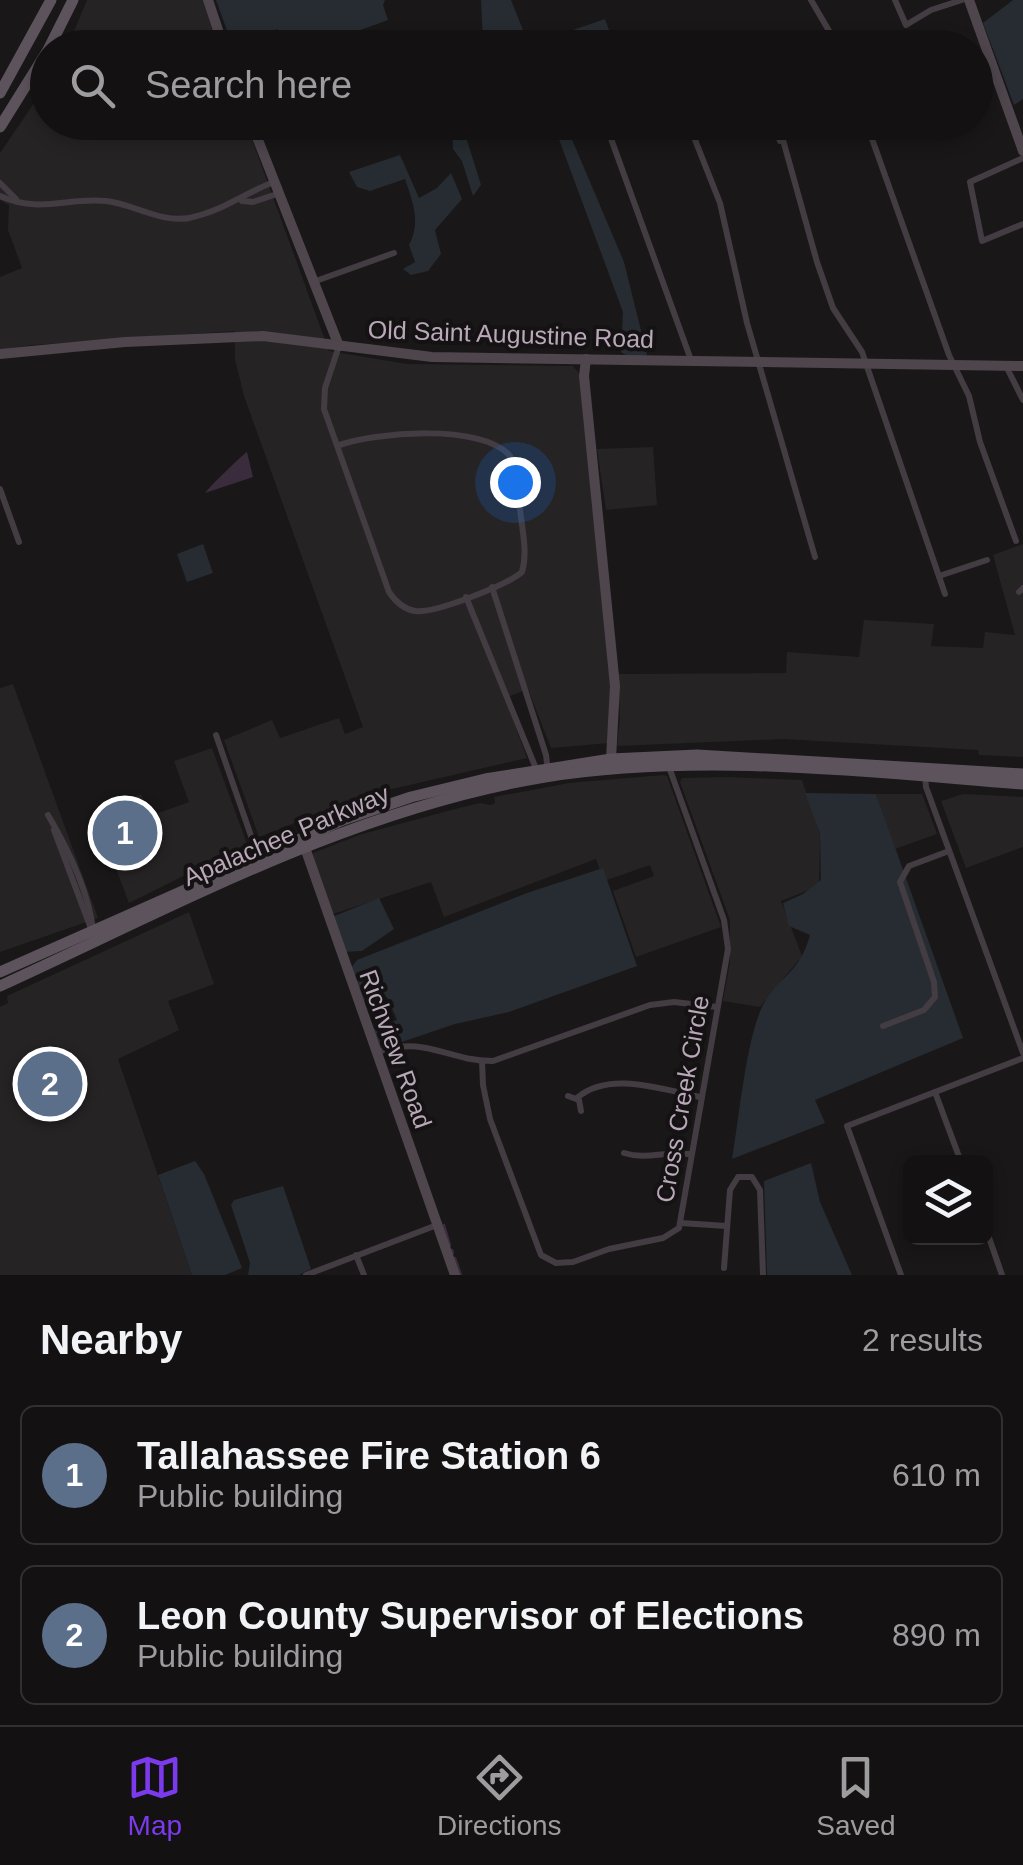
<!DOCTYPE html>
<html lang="en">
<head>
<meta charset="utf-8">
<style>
  :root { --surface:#131112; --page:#201f20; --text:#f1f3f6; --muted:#9d9d9f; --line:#323132; --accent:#7c3aed }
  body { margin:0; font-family:Helvetica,sans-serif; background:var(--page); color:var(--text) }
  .controls { position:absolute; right:30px; bottom:30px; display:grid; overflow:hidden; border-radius:15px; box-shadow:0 5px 15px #0003 }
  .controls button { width:90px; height:90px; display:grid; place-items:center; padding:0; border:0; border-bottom:2px solid var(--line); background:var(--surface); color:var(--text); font:50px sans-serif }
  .you { position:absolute; left:515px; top:482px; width:35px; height:35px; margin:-25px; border:8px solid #fff; border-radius:50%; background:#1a73e8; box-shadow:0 0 0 15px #1a73e833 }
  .badge { display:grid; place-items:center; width:65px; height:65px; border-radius:50%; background:var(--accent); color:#fff; font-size:32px; font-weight:700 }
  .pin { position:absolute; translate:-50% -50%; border:5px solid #fff; box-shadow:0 2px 10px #0006 }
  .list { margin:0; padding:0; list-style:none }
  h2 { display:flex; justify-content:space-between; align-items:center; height:130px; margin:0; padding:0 40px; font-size:42px }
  h2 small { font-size:32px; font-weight:400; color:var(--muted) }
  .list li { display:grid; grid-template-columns:65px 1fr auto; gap:30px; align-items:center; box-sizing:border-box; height:140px; margin:0 20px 20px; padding:0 20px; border:2px solid var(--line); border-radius:15px }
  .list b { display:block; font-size:38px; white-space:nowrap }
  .list p { margin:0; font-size:32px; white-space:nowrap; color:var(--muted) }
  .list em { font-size:32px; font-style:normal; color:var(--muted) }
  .icon { flex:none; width:55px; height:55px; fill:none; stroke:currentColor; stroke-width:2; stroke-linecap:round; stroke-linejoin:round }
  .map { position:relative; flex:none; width:1023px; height:1275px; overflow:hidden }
  .search { position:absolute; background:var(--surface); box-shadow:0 5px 15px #0003; left:30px; right:30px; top:30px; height:110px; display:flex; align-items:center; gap:25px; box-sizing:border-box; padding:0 35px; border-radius:55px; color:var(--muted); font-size:38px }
  .sheet { height:450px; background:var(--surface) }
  nav { display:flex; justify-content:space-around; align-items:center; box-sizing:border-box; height:140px; border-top:2px solid var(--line); background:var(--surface); font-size:28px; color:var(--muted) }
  nav a { display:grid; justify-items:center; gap:5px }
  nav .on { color:var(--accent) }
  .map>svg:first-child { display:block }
</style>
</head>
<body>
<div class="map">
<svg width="1023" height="1275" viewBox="0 0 1023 1275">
  <rect width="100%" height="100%" fill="#191718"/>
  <g fill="#262325">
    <path d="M87,0H204L221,48H67Z"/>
    <path d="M47,84L48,122L246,123L329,351L407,364L573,366L581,376L598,541L612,707L609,743L551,748L528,689L505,698L527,758L366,795L259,837L224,740L272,720L280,738L339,718L345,734L363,727L244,396L235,359V331L32,345L0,350V277L22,268L8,230L9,205L0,200V153Z"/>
    <path d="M653,447L657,505L606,510L597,449Z"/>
    <path d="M1023,544V757L979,755L978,750L783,739L617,746L620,717L618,674L786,673L787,652L859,657L864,620L934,624L931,646L983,648L985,632L1015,635L993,555Z"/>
    <path d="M13,684L98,918L0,952V688Z"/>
    <path d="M212,748L247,844L129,903L94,811L141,794L150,816L189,802L174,761Z"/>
    <path d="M663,775L667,776L721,927L636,957L613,891L654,876L650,865L604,881L596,859L444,917L431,882L333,914L313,862V853L359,835L455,809L480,803L491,805L495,803L494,797L569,783Z"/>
    <path d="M725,777L802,780L820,835L819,886L781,901L802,956L760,1007L723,1001L730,962V920L680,782L682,778Z"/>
    <path d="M876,794H922L937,834L895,849Z"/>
    <path d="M963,794L1023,797V847L966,868L941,801Z"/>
    <path d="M189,912L214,984L168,1001L179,1030L118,1059L192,1275H0V1007L8,1003L7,996Z"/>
  </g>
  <g fill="#262c31">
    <path d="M216,0H385L383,5L388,20L314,47H292L277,29L267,34L263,47H233Z"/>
    <path d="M481,0H511L529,45L605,19L610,33L582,45L583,47H479L483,42Z"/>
    <path d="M1013,0H1023V99L1014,105L983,23Z"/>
    <path d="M452,123H473L466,137L481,185L473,196L462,161L453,149Z"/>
    <path d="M553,123H565L624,262L647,355L630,358L621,352L623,312Z"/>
    <path d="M400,155L419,198L437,188L451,173L462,199L435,230L441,254L428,271L411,275L403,269L415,262L409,245C421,223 413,202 405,179L370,191L357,187L349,172Z"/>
    <path d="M203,544L213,573L187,582L177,554Z"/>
    <path d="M805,793L876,794L963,1038L815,1100L825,1123L732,1159C739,1119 746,1039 763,1005C778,977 800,973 810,935L789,926L783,903L803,894L821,880L820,834Z"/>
    <path d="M603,868L637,966L509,1012L455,1024L378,1050L371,1030L397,1020L387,997L364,1004L351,968L357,960L527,893Z"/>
    <path d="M379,898L394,929L362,951L343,952L332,917Z"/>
    <path d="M195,1161L204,1174L242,1268L225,1275H192L158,1175Z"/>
    <path d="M811,1163L820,1202L852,1275H767L764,1181Z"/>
    <path d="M283,1186L311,1269L299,1275H248L250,1263L231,1205L234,1200Z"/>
  </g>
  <path fill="#3a2c3d" d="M247,452L253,477L205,493C208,488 241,456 247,452Z"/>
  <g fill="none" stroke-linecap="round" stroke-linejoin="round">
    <g stroke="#3a2c3d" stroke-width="2.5">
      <path d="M444,1225L450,1245"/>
      <path d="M452,1250L453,1253"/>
      <path d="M455,1258L461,1275"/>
    </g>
    <g stroke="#433c42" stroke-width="6">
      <path d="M811,0L839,48"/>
      <path d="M895,0L906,25L931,10L962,0"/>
      <path d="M743,39L746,48"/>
      <path d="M605,122L691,360"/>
      <path d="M688,122L720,203L747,323L815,557"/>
      <path d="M771,122L780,141"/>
      <path d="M778,122L817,262L833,308L862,352L945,594"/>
      <path d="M866,122L949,355L969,396L980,442L1016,541"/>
      <path d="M1023,158L970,182L982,241L1023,224"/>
      <path d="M0,183L16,199"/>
      <path d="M0,196C40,214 68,197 106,201C134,204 160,223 189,218C221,212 244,193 274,182"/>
      <path d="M242,201L253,202L277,194"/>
      <path d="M313,282L394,253"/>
      <path d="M1006,366L1023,400"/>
      <path d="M337,446C373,432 483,423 510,456C520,469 518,494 520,509C522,530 528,552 522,572C507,585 434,614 415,611C403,609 395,601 389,592L324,409L325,388L339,346"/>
      <path d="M0,489L19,542"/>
      <path d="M939,576L987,560"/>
      <path d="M492,587L546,755L548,771"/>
      <path d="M1019,592L1023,588"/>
      <path d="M466,597L537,771"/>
      <path d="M216,735L258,856"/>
      <path d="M925,776L926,787L1023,1053"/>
      <path d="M48,815C68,849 88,890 93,929"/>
      <path d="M54,830L90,926"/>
      <path d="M883,1026L924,1010L935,997L934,982L900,882L909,866L949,851"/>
      <path d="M377,1052C428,1035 445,1061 493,1061L650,1005L674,1002L717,1007"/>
      <path d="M482,1061L483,1085L490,1119L541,1255L556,1263L573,1262L609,1249L663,1238L679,1228L728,949L724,920L669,767"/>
      <path d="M935,1092L961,1162"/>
      <path d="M568,1096L579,1100L581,1111"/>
      <path d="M577,1098C609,1070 663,1090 700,1097"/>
      <path d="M624,1153C646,1160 667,1151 689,1154"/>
      <path d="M681,1223L726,1226"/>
      <path d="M986,1229L1002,1275"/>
      <path d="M356,1255L364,1275"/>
      <path d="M724,1268L730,1190L738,1177H752L760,1190L763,1275"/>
      <path d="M306,1275L437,1225"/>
      <path d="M901,1275L847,1126L1023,1058"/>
    </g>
    <g stroke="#4e454d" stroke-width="10">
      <path d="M208,0L224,48"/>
      <path d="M969,0L1023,151"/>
      <path d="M251,122L339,346"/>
      <path d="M0,354L125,342L263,336L432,357L1023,366"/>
      <path d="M586,359L584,376L615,686L611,759"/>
      <path d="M303,842L455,1275"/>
    </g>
    <g stroke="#5d535c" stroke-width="11">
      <path d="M49,48L73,0"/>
      <path d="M0,93L51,0"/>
      <path d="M0,127L48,50"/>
      <path d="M0,972L343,820L411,797L485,779L611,759L697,755L1023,774"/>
      <path d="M0,986C177,905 352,809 545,777C700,752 867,772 1023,784"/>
    </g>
  </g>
  <g text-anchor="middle" stroke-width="8" stroke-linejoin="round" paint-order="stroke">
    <g font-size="25" fill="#b9a8b8" stroke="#141213">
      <text transform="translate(511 334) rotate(2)" y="9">Old Saint Augustine Road</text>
      <text transform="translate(286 835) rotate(-23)" y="9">Apalachee Parkway</text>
      <text transform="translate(396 1049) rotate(70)" y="9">Richview Road</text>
      <text transform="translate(682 1099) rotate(-80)" y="9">Cross Creek Circle</text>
    </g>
  </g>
</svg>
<div class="controls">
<button><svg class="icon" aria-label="layers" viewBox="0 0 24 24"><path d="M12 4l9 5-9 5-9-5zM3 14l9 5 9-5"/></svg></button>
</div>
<div class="you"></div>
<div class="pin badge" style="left:125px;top:833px;background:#5c6f8a">1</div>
<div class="pin badge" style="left:50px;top:1084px;background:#5c6f8a">2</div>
<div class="search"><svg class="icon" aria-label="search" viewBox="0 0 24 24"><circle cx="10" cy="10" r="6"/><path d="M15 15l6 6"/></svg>Search here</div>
</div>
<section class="sheet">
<h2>Nearby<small>2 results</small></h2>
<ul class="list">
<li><span class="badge" style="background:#5c6f8a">1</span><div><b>Tallahassee Fire Station 6</b><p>Public building</p></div><em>610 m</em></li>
<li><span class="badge" style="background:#5c6f8a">2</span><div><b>Leon County Supervisor of Elections</b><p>Public building</p></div><em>890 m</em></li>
</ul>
</section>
<nav>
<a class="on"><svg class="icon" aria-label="map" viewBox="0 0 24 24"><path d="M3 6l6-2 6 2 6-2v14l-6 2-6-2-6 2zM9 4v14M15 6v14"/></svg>Map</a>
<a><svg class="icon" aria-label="directions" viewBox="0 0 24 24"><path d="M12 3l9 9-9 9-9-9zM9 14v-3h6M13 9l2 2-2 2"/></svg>Directions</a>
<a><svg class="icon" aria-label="saved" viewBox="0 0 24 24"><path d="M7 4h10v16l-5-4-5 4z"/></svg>Saved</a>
</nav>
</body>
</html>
